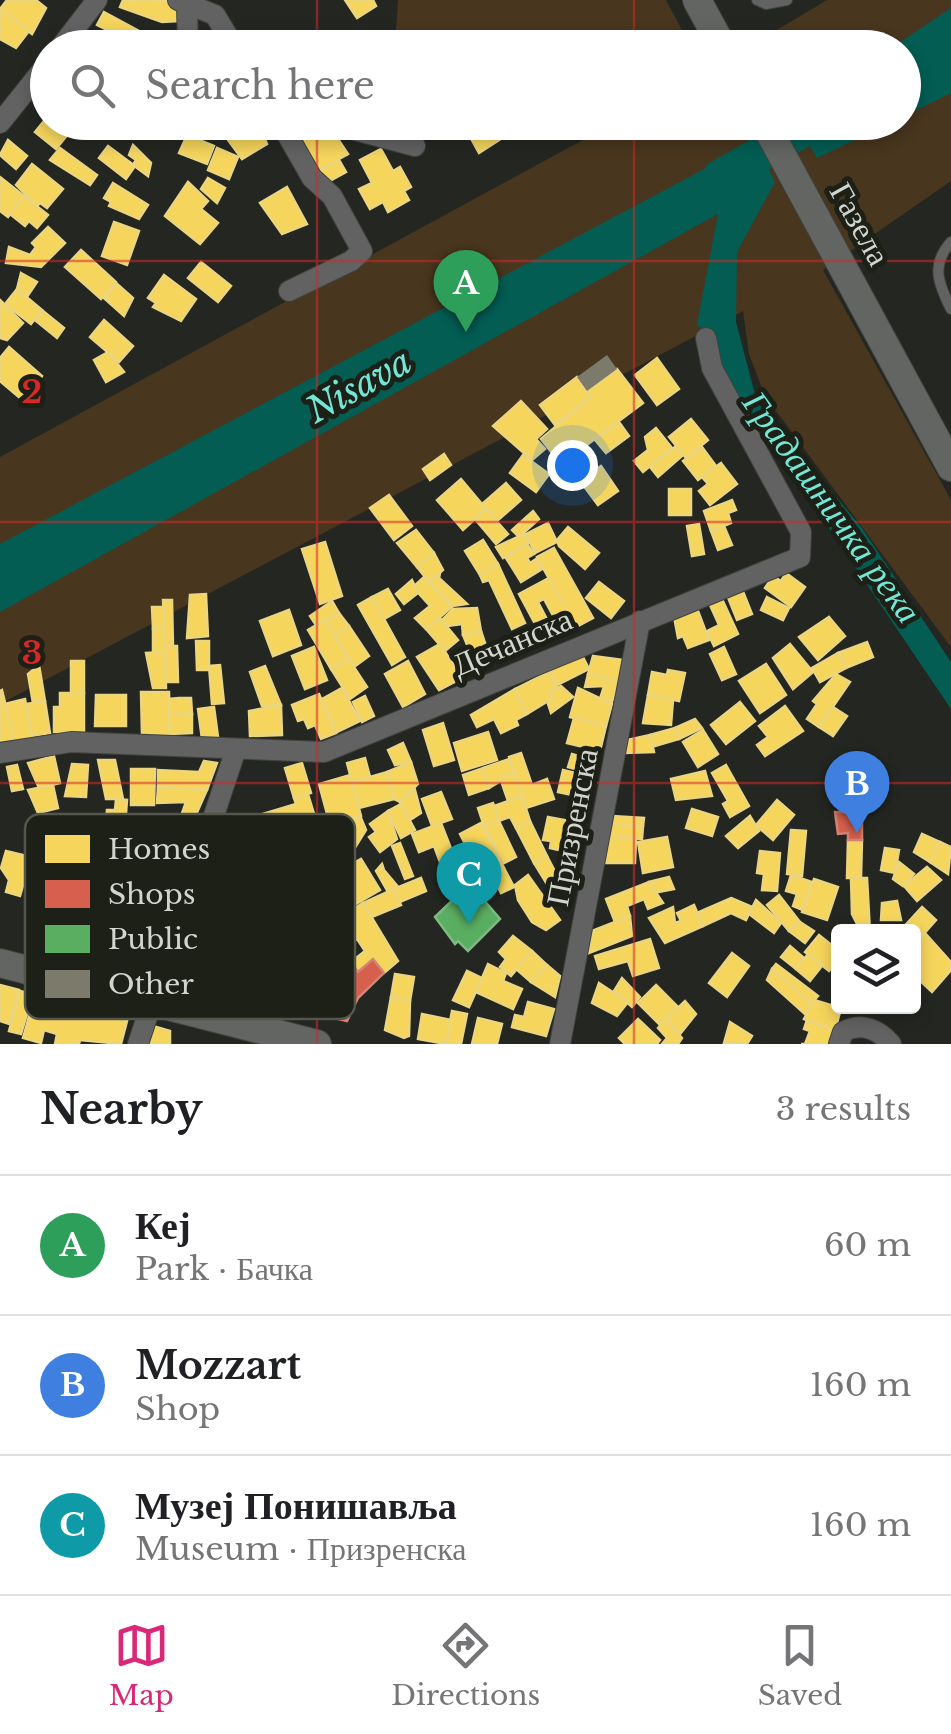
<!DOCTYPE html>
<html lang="en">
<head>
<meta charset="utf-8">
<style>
  :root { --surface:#fff; --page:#f6f6f6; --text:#202124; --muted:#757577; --line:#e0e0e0; --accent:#db2777 }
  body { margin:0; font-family:"Libre Baskerville",serif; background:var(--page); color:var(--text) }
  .controls { position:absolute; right:30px; bottom:30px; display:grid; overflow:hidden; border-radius:10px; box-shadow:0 5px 15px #0003 }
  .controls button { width:90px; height:90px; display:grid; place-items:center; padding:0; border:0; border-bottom:2px solid var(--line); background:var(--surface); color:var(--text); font:50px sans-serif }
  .you { position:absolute; left:572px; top:465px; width:35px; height:35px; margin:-25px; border:8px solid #fff; border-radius:50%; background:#1a73e8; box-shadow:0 0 0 15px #1a73e833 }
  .badge { display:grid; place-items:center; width:65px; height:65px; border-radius:50%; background:var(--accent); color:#fff; font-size:32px; font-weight:700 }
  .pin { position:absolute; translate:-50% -82px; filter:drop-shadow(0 2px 5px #0008) }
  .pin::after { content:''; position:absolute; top:52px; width:35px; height:30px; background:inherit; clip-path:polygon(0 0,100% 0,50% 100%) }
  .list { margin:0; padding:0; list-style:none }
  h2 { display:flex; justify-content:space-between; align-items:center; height:130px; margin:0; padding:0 40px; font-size:42px }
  h2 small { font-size:32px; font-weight:400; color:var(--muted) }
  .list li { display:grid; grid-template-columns:65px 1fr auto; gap:30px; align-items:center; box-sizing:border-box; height:140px; padding:0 40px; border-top:2px solid var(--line) }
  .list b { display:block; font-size:38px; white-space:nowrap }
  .list p { margin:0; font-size:32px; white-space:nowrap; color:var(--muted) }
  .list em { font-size:32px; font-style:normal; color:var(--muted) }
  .icon { flex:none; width:55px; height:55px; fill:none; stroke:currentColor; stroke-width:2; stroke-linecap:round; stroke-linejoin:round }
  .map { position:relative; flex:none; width:951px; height:1044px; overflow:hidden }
  .search { position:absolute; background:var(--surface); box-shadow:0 5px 15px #0003; left:30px; right:30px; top:30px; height:110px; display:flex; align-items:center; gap:25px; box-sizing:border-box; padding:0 35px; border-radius:55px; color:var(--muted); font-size:38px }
  .sheet { height:550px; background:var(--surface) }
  nav { display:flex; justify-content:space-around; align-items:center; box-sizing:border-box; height:140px; border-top:2px solid var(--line); background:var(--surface); font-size:28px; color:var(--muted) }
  nav a { display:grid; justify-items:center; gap:5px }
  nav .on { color:var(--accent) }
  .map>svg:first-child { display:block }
</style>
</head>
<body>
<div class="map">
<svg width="951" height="1044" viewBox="0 0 951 1044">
  <rect width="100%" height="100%" fill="#242721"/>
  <g fill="#48361e">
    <path d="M398,0H666L691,47H395Z"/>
    <path d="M827,0H951V181L823,270L951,500V647L765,396L749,354L743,311L0,704V457L614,123L904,122V48L748,47Z"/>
  </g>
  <g fill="#035d53">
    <path d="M951,8V93L904,116V48L893,47Z"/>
    <path d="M797,123H890L817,158Z"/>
    <path d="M755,142L775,182L737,252L736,322L757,402L862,528L951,662V709L720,367L711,333L697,325L718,214L0,612V544Z"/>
  </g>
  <g fill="#f6d55c" stroke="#ebd57e" stroke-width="2.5">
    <path d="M7,0H36L46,8L32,34L0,9Z"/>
    <path d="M123,0L170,1L180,15L179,21L162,22L120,7Z"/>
    <path d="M345,0H373L376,6L357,18Z"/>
    <path d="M0,9L29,31L16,48L0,39Z"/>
    <path d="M104,12L141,32L134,48L106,38L109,31L97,25Z"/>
    <path d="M48,116V122H66L73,128L56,149L35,132Z"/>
    <path d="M215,122H258L267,144L242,159Z"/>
    <path d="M462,122H527L479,153Z"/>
    <path d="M330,127L348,154L310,175L298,140Z"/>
    <path d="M187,135L214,146L207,164L179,153Z"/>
    <path d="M8,140L27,156L16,169L0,155Z"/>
    <path d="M133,145L151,163L148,176L133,165L136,160L129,155Z"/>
    <path d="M108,146L135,166L126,179L99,158Z"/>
    <path d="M60,148L97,175L90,185L50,160Z"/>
    <path d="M217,148L238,157L229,179L208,170Z"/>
    <path d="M381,149L393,171L400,167L411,187L404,191L409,200L388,212L383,202L370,209L359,189L372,183L360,160Z"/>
    <path d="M339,160L346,172L326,183L319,171Z"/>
    <path d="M32,164L63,189L47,208L40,203L37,206L16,185Z"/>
    <path d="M0,177L24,196L8,217L0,211Z"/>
    <path d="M208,178L225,188L217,203L201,189Z"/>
    <path d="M188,182L208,201L201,209L218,223L200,244L165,216Z"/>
    <path d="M113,183L148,205L139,219L109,206L111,202L104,198Z"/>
    <path d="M287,187L307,224L282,234L260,203Z"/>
    <path d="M24,196L48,215L37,228L29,221L25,226L10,214Z"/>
    <path d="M114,222L139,231L127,265L102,256Z"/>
    <path d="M48,227L65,243L41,267L6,263L9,247L30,255L36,247L32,243Z"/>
    <path d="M81,250L116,282L101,299L65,267Z"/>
    <path d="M201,262L231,286L218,302L188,278Z"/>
    <path d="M21,273L37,282L27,297L17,289Z"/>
    <path d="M164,275L196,299L181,321L153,307L156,303L148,298Z"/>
    <path d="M116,283L133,298L124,316L104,298Z"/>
    <path d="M17,289L42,310L31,324L5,304Z"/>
    <path d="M0,300L23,323L7,340L0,338Z"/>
    <path d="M43,311L64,328L57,338L35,320Z"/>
    <path d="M104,320L133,346L119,362L90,337Z"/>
    <path d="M9,347L42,376L26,403L0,381V358Z"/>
    <path d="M108,352L124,372L106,382L94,360Z"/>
    <path d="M657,358L679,389L657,405L635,375Z"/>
    <path d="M617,369L643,403L576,453L568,454L562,446L552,453L541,439L591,397L587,391Z"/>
    <path d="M577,377L591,397L555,425L540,405Z"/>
    <path d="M521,401L547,429L536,439L545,449L532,460L493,426Z"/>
    <path d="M691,419L708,440L686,458L669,437Z"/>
    <path d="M619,422L629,436L606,453L595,440Z"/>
    <path d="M656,428L672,448L643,472L634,461L648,450L645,437Z"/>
    <path d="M676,446L683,455L658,477L650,467Z"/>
    <path d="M702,447L716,466L698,480L683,461Z"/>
    <path d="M444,454L451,465L430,480L423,469Z"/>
    <path d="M523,455L549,474L536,492L510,473Z"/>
    <path d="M721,463L737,484L710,505L699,491L708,484L702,477Z"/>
    <path d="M601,466L618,491L598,505L580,481Z"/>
    <path d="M461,479L486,509L463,530L437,500Z"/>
    <path d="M506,483L521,500L497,521L482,504Z"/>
    <rect x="669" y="489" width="22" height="26"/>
    <path d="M389,495L412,526L394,540L370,508Z"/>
    <path d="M732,500L736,510L728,513L731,523L711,531L704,511Z"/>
    <path d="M486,509L508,534L496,544L475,519Z"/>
    <path d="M533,511L539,519L519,537L512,530Z"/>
    <path d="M548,523L557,542L535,553L526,534Z"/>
    <path d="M699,524L704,554L692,556L687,526Z"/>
    <path d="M724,526L732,545L718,550L711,531Z"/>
    <path d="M568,527L599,553L585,569L559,546L557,540Z"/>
    <path d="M416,530L434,553L417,567L397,543Z"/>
    <path d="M524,534L529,543L503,558L496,547Z"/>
    <path d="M483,540L498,564L480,575L465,551Z"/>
    <path d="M325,542L342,596L320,604L302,549Z"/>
    <path d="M527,544L534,554L527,558L530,563L536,559L542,569L521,582L506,558Z"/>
    <path d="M554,548L593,618L576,627L537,557Z"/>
    <path d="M434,553L443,570L429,582L417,567Z"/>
    <path d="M498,564L525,623L512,629L489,580L483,582L480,575Z"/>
    <path d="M440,573L439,578L467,604L453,606L429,582Z"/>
    <path d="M786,573L805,587L791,607L765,588L773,576L781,581Z"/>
    <path d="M424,577L452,607L426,629L415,618L430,606L413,587Z"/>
    <path d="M549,578L576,627L563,634L544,599L538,602L551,627L540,633L519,594Z"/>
    <path d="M412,580L418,593L404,604L396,594Z"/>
    <path d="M599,582L624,601L611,618L586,598Z"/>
    <path d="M388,589L400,610L384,619L372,597Z"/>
    <path d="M742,589L752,614L737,620L727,595Z"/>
    <path d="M206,594L208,636L187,638L190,595Z"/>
    <path d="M372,597L405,657L392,665L358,605Z"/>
    <path d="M767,597L789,608L783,620L761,610Z"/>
    <path d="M722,599L738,634L714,646L707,631L719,625L710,605Z"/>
    <path d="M163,600H172L173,646H165Z"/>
    <path d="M332,601L339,613L316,625L310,616Z"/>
    <path d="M695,603L709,640L688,648L683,636L678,638L673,611Z"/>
    <path d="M152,607H164V629H153Z"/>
    <path d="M477,608L481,631L463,635L462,624L448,626L442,620L453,609Z"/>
    <path d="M289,610L301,645L273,656L260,621Z"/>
    <path d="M339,613L349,626L335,636L326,622Z"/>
    <path d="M829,617L845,636L818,660L799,637Z"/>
    <path d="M440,618L458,640L445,651L426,629Z"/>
    <path d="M325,620L348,658L331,669L308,630Z"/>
    <path d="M349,626L369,656L354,667L335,636Z"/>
    <path d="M153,629H164L165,652L153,653Z"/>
    <path d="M481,631L488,652L472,657L463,635Z"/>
    <path d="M196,641H209V670H197Z"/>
    <path d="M867,642L873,657L846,668L838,653Z"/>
    <path d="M440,644L462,678L439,690L417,657Z"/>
    <path d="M790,644L813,672L793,689L773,658Z"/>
    <path d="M165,646H177L178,682H165Z"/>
    <path d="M314,647L327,680L305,689L292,656Z"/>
    <path d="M724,647L736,674L722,680L710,654Z"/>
    <path d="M165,652L166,688H153L146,653Z"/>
    <path d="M838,653L846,668L820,682L812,668Z"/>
    <path d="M582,655L589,669L557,685L550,671Z"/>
    <path d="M593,656L624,660L618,682L588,674Z"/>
    <path d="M348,658L367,687L350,699L331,669Z"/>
    <rect x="71" y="661" width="13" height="32"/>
    <path d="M408,661L425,694L403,707L385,674Z"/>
    <path d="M766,664L786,695L760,713L739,681Z"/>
    <path d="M39,665L45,701L33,703L28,674Z"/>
    <path d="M220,665L224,703L212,704L209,666Z"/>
    <path d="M265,666L281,705L262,706L250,672Z"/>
    <path d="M668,670L685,673L679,701L648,695L652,672L667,675Z"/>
    <path d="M549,672L557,688L550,691L553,698L527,714L515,689Z"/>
    <path d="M588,674L618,682L612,702L600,699L604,686L585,687Z"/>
    <path d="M836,674L850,682L819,727L807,719L817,704L813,701Z"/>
    <path d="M561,686L573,697L551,713L547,701L553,698L550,691Z"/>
    <path d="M342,688L360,721L337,732L322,699Z"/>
    <path d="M578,688L612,704L606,726L570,717Z"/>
    <path d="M515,689L527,714L516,720L518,725L501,733L494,719L477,727L471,715Z"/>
    <path d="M2,690L14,740L0,743V691Z"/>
    <path d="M141,692H169L170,734L142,735Z"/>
    <path d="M60,693H84V732H54V707H60Z"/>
    <path d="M319,694L336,733L321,739L315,725L308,728L304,719L298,721L292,705Z"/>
    <path d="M96,695H126V726H95Z"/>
    <path d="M648,695L673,700L671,725L643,723Z"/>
    <path d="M365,696L374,716L362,722L353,702Z"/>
    <path d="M179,698H191L192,714H169V699Z"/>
    <path d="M25,699L32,741L15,745L5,704Z"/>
    <path d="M45,701L50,733L32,736L26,704Z"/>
    <path d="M740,702L755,721L726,744L711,725Z"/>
    <path d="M281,705L282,735L250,736L249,711Z"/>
    <path d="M785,706L803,731L765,756L757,745L768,737L759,726Z"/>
    <path d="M214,707L218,737L202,739L198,709Z"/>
    <path d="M833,707L847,716L833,736L819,727Z"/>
    <path d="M169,714H192V733L170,734Z"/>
    <path d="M574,718L606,726L600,751L567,743Z"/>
    <path d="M695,719L702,728L679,739L675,728Z"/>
    <path d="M443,723L454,760L434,766L423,730Z"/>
    <path d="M675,728L679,739L652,747L650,735Z"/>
    <path d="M703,730L718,754L698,767L683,742Z"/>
    <path d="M488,732L497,760L462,771L454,743Z"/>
    <path d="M650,735L654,752L625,753L627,740Z"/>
    <path d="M403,743L411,762L395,765L388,750Z"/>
    <path d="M521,753L532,785L547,779L554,799L526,808L509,757Z"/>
    <path d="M572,754L594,761L591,773L568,767Z"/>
    <path d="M54,756L60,783L39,788L28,763Z"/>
    <path d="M365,758L370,777L352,782L347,763Z"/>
    <path d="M509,759L514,773L489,788L483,768Z"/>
    <path d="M98,760H115L123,799H106Z"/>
    <path d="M204,761L217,763L207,790L158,787V770L199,772Z"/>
    <path d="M411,762L418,784L400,802L394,799L387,772Z"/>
    <path d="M302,763L311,793L294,798L285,768Z"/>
    <path d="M72,764L88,765L86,797L65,796Z"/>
    <path d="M17,765L23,789L12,791L7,767Z"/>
    <path d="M726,765L749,806L730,817L723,804L728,801L712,773Z"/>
    <path d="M483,768L489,788L469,795L463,775Z"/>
    <path d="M131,769H155L154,805H131Z"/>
    <path d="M563,770L596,778L591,799L558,792Z"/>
    <path d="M705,771L712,796L676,800L671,779Z"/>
    <path d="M387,772L394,799L359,808L352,782Z"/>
    <path d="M514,773L522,796L508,801L500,778Z"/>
    <path d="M350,775L361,816L330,825L319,784Z"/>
    <path d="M53,785L58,808L38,813L28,790Z"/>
    <path d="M158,787L207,790L195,817L181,816L186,802L157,803Z"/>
    <path d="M415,790L421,813L410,820L400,802Z"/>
    <path d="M441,792L452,819L432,826L422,799Z"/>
    <path d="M308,794L314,814L263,829L259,815L296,804L294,798Z"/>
    <path d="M522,796L530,821L516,828L510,817L499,821L494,806Z"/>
    <path d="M116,799L127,800L126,814L131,817L147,815V834L117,833V819H106L107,810H115Z"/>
    <path d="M777,800L794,815L773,840L756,825Z"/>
    <path d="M493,803L499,821L484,826L478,808Z"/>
    <path d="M401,804L415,830L401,838L388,811Z"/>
    <path d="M692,809L718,817L712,836L686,828Z"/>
    <path d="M388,811L397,839L380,852L369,837L376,832L370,824Z"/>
    <path d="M612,816L644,818L643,826L611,824Z"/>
    <path d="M750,816L759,831L738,848L726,836Z"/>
    <path d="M548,817L565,820L570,831L584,834L579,866L561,863L563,851L550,848L551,841L543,840Z"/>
    <path d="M361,818L366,830L353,851L347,821Z"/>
    <path d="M499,821L516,857L504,863L484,826Z"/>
    <path d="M530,821L547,856L534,863L516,828Z"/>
    <path d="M441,823L454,856L440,862L434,846L419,852L412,834Z"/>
    <path d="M481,823L504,868L483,879L460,834Z"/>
    <path d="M609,824L643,826L642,839L608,837Z"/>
    <path d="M791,830L806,831L802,876L787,874Z"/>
    <path d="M922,834L940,842L930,862L914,852Z"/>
    <path d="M608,837L636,838L635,863H606Z"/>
    <path d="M667,837L673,867L643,873L638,842Z"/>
    <path d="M848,840H862L861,878H847Z"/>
    <path d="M940,842L951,847L948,874L930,862Z"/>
    <path d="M400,843L413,876L405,879L392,846Z"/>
    <path d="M885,848L899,850L895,873L881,870Z"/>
    <path d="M6,851L31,857L20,896L6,892L9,880L1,868Z"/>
    <path d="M760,851L780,853L777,891L762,890L764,874L757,873Z"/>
    <path d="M547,856L561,883L550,889L534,863Z"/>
    <path d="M361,859L380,890L349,908L331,876Z"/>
    <path d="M899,862L914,874L903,886L893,879Z"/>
    <path d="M382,864L384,870L399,888L388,892L376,871Z"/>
    <path d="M927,867L941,880L917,901L904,886Z"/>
    <path d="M504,868L514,887L501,893L492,875Z"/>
    <path d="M528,875L560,920L546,930L532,922L518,900L515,885Z"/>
    <path d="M791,875L812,882L803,910L793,906L797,894L786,891Z"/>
    <path d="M669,877L674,889L653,893L649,882Z"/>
    <path d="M421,878L426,891L400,902L394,889Z"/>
    <path d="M851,878H867L870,932H861L852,914Z"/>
    <path d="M814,879L838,887L827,920L802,912Z"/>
    <path d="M649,882L663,903L648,909L644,899L627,906L630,916L615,922L606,899Z"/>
    <path d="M394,889L401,905L372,917L363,903Z"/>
    <path d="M779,895L800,922L789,931L767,905Z"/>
    <path d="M731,898L752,907L746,920L731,913L703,926L697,913Z"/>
    <path d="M756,900L781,923L774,933L749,914Z"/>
    <path d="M897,901L901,920H881L882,903Z"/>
    <path d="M363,903L398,961L384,973L373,959L358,972L351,962L365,951L342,916Z"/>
    <path d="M694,905L703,926L665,943L649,918L673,907L675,923L681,921L677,913Z"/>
    <path d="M922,907L936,920L914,945V932H899Z"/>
    <path d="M342,916L357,939L345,948L338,937L342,934L338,917Z"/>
    <path d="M630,916L632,936L589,953L592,931Z"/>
    <path d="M800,922L814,931L805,943L789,931Z"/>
    <path d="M925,933L951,962V970L932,992L914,975V945Z"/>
    <path d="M819,935L838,950V959L829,971L805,952Z"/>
    <path d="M513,936L532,951L511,976L500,967L506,959L499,952Z"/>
    <path d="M650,939L659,968L633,976L628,961L599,969L595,956Z"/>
    <path d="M790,946L804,958L796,969L781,957Z"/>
    <path d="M532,951L547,965L531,982L516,969Z"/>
    <path d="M732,953L749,966L727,997L709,983Z"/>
    <path d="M808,954L822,966L810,981L796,969Z"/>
    <path d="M488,964L506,973L503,981L522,989L513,1009L476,992Z"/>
    <path d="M776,964L818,996L811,1004L772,969Z"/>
    <path d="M547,965L560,976L555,997L531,982Z"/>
    <path d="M772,969L811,1004L806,1015L767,980Z"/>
    <path d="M467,971L482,978L469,1007L453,1000Z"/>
    <path d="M395,974L414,977L410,1001L391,997Z"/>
    <path d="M622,978L640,997L632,1007L614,991Z"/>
    <path d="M599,983L628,1002L617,1016L592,1003Z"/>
    <path d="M0,985L19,990L9,1024L0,1021Z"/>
    <path d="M656,985L678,1007L660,1025L638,1003Z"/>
    <path d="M20,991L33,994L21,1034L9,1031Z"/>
    <path d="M35,995L127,1021L121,1044L80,1040L79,1044H55L57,1034L44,1030L41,1043L23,1038Z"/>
    <path d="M391,997L410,1001L409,1036L404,1038L385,1030Z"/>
    <path d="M814,1000L841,1008L835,1031L804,1019Z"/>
    <path d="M685,1001L696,1014L680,1034L666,1019Z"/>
    <path d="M528,1002L554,1009L546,1036L512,1027L515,1015L524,1017Z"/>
    <path d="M452,1011L467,1014L461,1044H446Z"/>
    <path d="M422,1014L451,1020L446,1044L418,1039Z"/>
    <path d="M478,1018L502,1024L497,1044H472Z"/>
    <path d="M638,1019L660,1040L657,1044H625L619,1038Z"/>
    <path d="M666,1019L682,1038L678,1044H662L667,1038L658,1028Z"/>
    <path d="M807,1020L835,1031L831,1044H801H805L810,1031L804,1029Z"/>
    <path d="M730,1022L752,1036L747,1044L724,1043Z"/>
    <path d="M153,1026L170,1031V1044H144Z"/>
  </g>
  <g fill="#d6604d" stroke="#d58374" stroke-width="2.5">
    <path d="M835,812H862V840H848V833L838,834Z"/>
    <path d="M373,959L384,973L358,998L347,1021L322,1015L334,990L330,981L351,962L358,972Z"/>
  </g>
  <path fill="#5aae61" stroke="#7eba82" stroke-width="2.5" d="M461,892L483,899L500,919L468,951L458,941L455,944L435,917Z"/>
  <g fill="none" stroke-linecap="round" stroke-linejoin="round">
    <path stroke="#035d53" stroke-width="35" d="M720,177L817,122"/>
  </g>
  <path fill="#7b7a6b" d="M607,355L617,369L587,391L577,377Z"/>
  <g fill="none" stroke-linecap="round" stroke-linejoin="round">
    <defs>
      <g id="lane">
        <path d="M757,0L766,4L787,0"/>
        <path d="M951,242C930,265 939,285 951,309"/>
      </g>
      <g id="street">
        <path d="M178,0L215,15L235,48"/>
        <path d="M187,5L188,48"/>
        <path d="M60,48L97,0"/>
        <path d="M190,122V125"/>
        <path d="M280,122L312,178L332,196L362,251L351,261L289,291"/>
        <path d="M325,122L415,146"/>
        <path d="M0,123L48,63"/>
        <path d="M0,753L71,742L324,752L800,557L801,532L712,368L706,338"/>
        <path d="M138,1044L236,749"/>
        <path d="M560,1044L640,621"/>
        <path d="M839,1044L843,1032C861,1022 878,1029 891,1044"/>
      </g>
      <g id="secondary">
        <path d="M697,0L723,48"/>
        <path d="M764,122L951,467"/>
        <path d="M0,963L317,1044"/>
      </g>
    </defs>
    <use href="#lane" stroke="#40423e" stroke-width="12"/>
    <use href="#street" stroke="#40423e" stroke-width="22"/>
    <use href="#secondary" stroke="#40423e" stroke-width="30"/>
    <use href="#lane" stroke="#616261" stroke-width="10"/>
    <use href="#street" stroke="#616261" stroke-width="20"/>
    <use href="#secondary" stroke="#636562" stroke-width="28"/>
  </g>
  <path fill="none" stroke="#d62828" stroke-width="2.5" stroke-opacity="0.55" d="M317,0V48M634,0V48M317,122V1044M634,122V1044M0,261H951M0,522H951M0,783H951"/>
  <g text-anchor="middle" stroke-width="10" stroke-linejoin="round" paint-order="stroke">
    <g font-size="32" fill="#d2d5ce" stroke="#1c2016">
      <text transform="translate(860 224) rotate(61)" y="11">Газела</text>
      <text transform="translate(512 642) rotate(-23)" y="11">Дечанска</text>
      <text transform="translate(572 827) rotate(-79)" y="11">Призренска</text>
    </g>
    <g font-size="35" font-style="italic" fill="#72e7d5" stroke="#1c2016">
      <text transform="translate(359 386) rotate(-29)" y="12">Nisava</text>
      <text transform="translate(832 507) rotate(54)" y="12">Градашничка река</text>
    </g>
  </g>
  <rect x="25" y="814" width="330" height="205" rx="15" fill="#1c2016" stroke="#53564d" stroke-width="2.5"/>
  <rect x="45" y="835" width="45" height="28" fill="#f6d55c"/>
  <rect x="45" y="880" width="45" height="28" fill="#d6604d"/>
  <rect x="45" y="925" width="45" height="28" fill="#5aae61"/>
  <rect x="45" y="970" width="45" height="28" fill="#7b7a6b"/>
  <g font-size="28" fill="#d2d5ce">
    <text x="108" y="859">Homes</text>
    <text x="108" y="904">Shops</text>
    <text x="108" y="949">Public</text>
    <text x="108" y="994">Other</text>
  </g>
  <g font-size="32" text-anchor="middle" font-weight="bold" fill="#d62828" stroke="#1c2016" stroke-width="10" stroke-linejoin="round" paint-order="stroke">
    <text x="32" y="403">2</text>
    <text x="32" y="664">3</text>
  </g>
</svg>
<div class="controls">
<button><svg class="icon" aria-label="layers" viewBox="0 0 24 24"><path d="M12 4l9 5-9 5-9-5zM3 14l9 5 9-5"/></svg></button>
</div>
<div class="you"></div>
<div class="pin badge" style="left:466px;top:332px;background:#2e9e5b">A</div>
<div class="pin badge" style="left:857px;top:833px;background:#3f7fe0">B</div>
<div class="pin badge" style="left:469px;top:924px;background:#0f9aa8">C</div>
<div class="search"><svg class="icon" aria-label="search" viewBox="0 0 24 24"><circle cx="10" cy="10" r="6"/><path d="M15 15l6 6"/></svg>Search here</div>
</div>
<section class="sheet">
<h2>Nearby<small>3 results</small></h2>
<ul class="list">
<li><span class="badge" style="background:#2e9e5b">A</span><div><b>Кеј</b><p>Park · Бачка</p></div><em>60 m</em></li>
<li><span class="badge" style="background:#3f7fe0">B</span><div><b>Mozzart</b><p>Shop</p></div><em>160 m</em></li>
<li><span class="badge" style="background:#0f9aa8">C</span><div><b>Музеј Понишавља</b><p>Museum · Призренска</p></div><em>160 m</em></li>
</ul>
</section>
<nav>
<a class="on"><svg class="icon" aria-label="map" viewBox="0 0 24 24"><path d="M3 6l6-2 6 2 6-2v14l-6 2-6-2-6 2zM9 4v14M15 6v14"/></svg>Map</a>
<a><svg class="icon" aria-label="directions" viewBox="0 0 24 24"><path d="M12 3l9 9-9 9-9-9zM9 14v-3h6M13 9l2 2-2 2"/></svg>Directions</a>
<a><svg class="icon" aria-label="saved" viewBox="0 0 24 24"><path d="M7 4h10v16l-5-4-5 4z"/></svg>Saved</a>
</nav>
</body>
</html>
